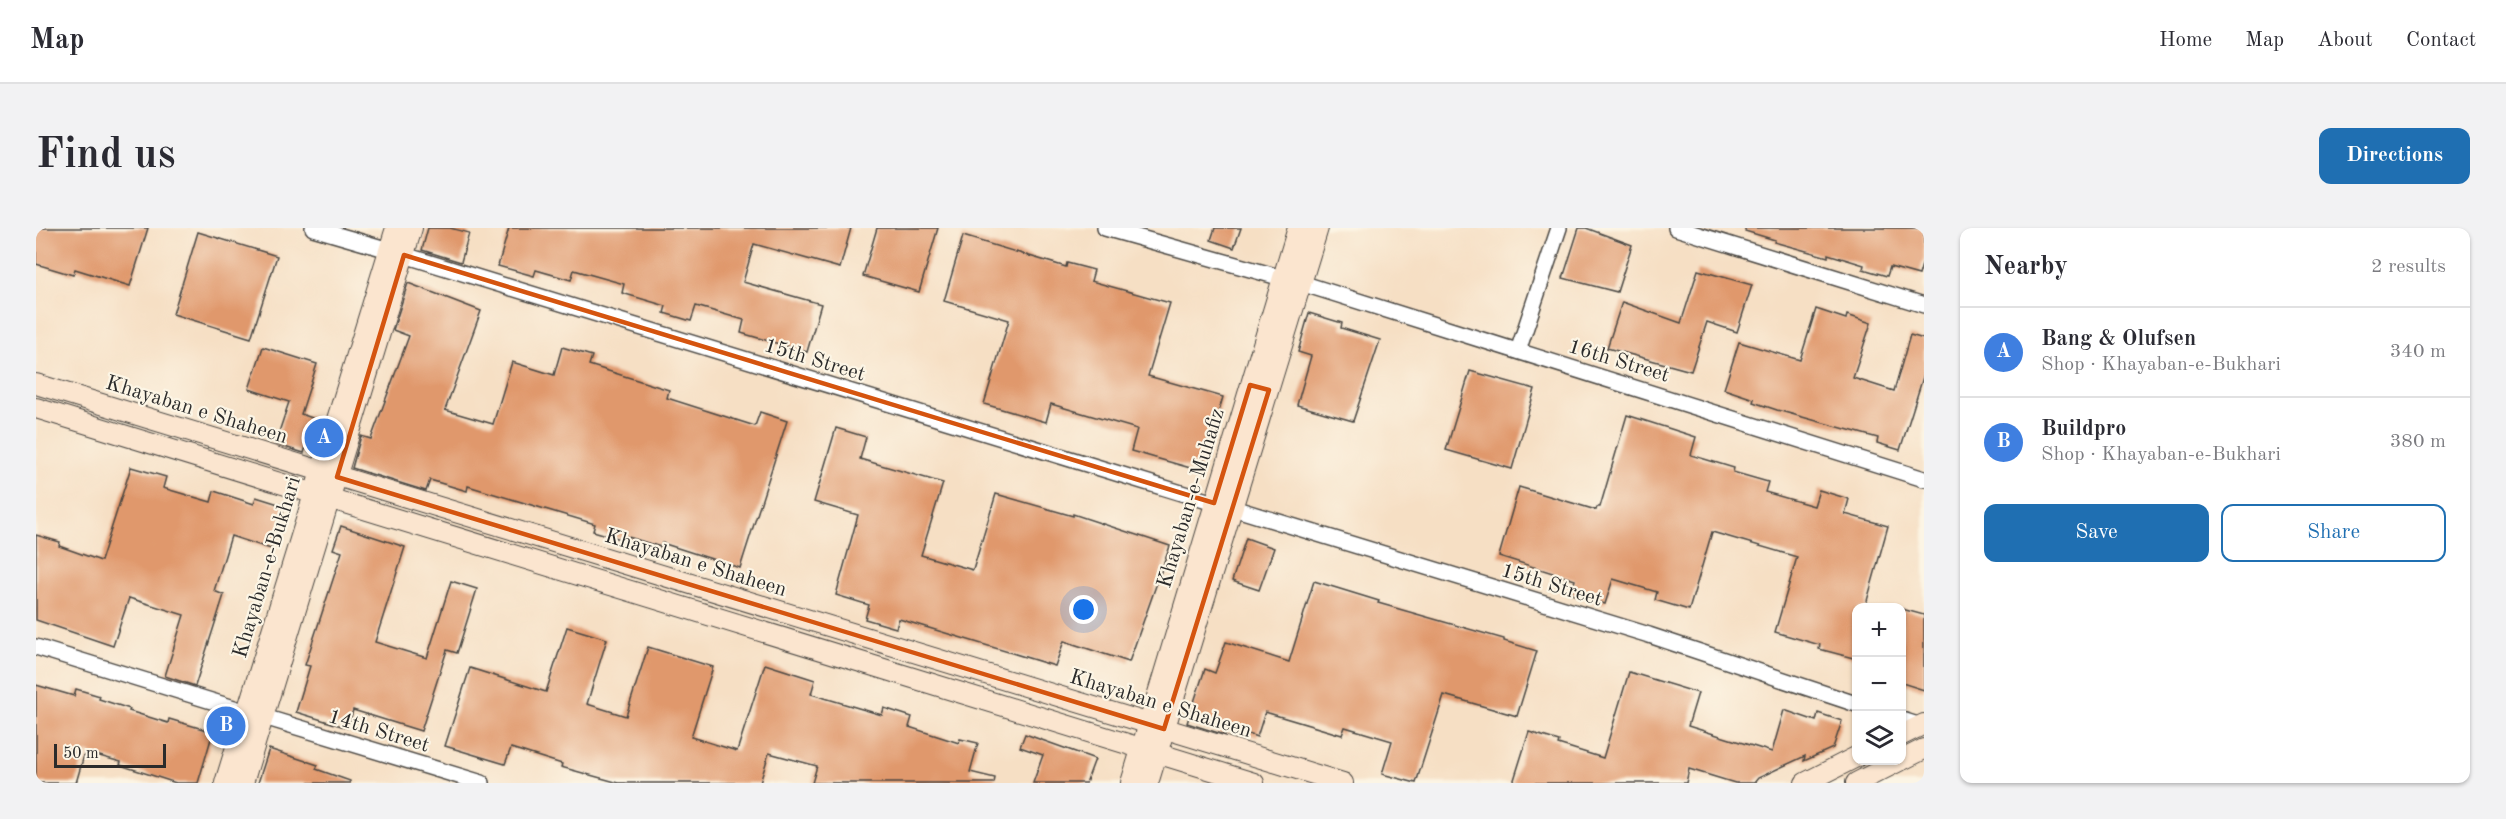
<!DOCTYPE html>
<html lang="en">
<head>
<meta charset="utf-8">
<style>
  :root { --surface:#fff; --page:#f2f2f3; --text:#2b2b33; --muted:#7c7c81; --line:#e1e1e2; --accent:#1f6fb2 }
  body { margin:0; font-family:"Old Standard TT",serif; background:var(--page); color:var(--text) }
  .controls { position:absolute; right:18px; bottom:18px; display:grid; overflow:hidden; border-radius:12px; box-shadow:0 2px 4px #0004 }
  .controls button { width:54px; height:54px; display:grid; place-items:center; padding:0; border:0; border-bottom:2px solid var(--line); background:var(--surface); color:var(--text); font:30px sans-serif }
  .scale { position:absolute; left:18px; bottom:15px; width:112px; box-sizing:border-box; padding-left:6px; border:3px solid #2b2b2b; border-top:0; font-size:16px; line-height:21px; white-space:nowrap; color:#2b2b2b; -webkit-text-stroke:4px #fcf5e5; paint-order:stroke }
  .you { position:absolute; left:1048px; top:382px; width:21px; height:21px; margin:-15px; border:4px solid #fff; border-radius:50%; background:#1a73e8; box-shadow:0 0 0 9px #1a73e833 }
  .badge { display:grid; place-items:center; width:39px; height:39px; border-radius:50%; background:var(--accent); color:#fff; font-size:20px; font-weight:700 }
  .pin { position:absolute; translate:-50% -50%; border:3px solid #fff; box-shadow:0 2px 6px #0006 }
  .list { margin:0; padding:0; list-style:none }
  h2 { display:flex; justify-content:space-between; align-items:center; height:78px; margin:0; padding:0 24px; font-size:26px }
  h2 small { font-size:20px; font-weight:400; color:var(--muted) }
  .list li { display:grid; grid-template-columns:39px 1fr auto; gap:18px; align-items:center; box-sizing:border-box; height:90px; padding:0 24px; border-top:2px solid var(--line) }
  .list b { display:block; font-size:22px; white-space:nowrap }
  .list p { margin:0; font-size:20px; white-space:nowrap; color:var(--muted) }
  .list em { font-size:20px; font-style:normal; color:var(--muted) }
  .actions { display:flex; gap:12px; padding:18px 24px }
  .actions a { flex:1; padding:14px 0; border:2px solid var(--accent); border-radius:12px; text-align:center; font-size:21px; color:var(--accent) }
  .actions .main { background:var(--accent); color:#fff }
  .icon { flex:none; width:33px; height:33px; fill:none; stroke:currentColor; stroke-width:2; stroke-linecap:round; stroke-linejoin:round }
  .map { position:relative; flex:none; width:1888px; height:555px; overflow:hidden; border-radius:12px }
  header { display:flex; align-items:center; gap:36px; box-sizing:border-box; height:84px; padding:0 30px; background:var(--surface); border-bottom:2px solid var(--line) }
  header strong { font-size:28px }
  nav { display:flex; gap:33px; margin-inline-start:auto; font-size:21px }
  .intro { display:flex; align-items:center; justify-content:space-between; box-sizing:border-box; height:144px; padding:0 36px }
  h1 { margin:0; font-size:42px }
  .button { padding:15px 27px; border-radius:12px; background:var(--accent); color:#fff; font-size:21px; font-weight:700 }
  main { display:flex; gap:36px; padding:0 36px }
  aside { flex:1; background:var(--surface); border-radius:12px; box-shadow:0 2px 4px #0004 }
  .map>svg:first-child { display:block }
</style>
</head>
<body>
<header>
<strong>Map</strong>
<nav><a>Home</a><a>Map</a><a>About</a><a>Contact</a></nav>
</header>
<div class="intro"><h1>Find us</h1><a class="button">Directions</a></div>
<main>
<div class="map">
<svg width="1888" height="555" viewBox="0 0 1888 555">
  <rect width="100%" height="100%" fill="#fcf5e5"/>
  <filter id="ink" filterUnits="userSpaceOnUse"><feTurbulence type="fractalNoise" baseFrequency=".0167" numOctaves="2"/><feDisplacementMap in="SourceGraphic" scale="12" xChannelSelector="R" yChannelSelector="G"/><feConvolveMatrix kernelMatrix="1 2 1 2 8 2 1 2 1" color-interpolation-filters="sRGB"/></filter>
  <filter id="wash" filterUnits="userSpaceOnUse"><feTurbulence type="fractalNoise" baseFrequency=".008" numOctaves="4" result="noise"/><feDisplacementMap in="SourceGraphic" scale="24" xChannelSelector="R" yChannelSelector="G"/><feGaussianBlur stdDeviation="1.35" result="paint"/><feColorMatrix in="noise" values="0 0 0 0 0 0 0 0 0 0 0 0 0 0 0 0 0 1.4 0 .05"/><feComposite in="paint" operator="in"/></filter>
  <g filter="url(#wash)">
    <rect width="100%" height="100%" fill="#f6dfc4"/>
    <g id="blocks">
      <g fill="#e0986c">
        <path d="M0,0H112L94,58L39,41L37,47L0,36Z"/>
        <path d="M392,0H414L433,5L425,34L386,22Z"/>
        <path d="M473,0H815L804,40L718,16L707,54L785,76L771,124L705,105L708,92L660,78L655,93L628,85L630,78L586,65L588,56L538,42L535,52L500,42L498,48L462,38Z"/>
        <path d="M841,0H902L883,64L827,48Z"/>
        <path d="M1179,0H1205L1198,20L1175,12Z"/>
        <path d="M1543,0H1550L1596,17L1581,64L1527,50Z"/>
        <path d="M1709,0H1883L1888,1V30L1883,47L1854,39L1851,48L1827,41L1828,37L1792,26V29L1738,14L1739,12L1709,3Z"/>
        <path d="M162,4L241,28L215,110L137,86Z"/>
        <path d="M927,8L1030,39L1031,35L1058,42L1055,53L1134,75L1112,148L1187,169L1165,243L1095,223L1101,201L1015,176L1010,194L948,176L973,92L908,73Z"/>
        <path d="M1662,42L1716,57L1701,104L1671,94L1655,143L1571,120L1586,74L1645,95Z"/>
        <path d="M372,55L445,83L409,182L457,196L476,134L518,147L526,119L556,128L553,137L633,162L631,170L719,198L724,184L751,193L704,340L626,315L625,319L589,308L588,312L557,303L559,296L432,258L431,263L394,252L390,263L316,240L325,208L335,211L373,108L357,102Z"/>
        <path d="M1780,81L1810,91L1811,87L1835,95L1817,150L1858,163L1874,107L1888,111V146L1864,222L1841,215L1842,210L1741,182L1717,174L1718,171L1688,161L1703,114L1764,132Z"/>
        <path d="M1273,85L1306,95L1305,100L1344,112L1317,193L1261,177L1275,128L1262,124Z"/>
        <path d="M227,119L281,136L265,186L279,191L268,225L239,216L253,174L213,161Z"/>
        <path d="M1434,143L1499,161L1476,241L1410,222Z"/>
        <path d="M1591,187L1660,209L1655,227L1698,240L1697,244L1732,254L1729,264L1778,278L1783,262L1813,271L1809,286L1852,298L1829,380H1821V431L1783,421L1784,417L1739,404L1761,329L1676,304L1653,382L1619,372L1621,364L1577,351L1569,376L1535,366L1539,352L1463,328L1483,259L1560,282L1561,279H1564Z"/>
        <path d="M800,200L830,209L824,231L907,255L885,327L937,342L960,266L1037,288V286L1134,318L1093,434L1028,413L1019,438L863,391L860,400L829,391L833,377L800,367L822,287L778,274Z"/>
        <path d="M95,239L130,249L127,260L175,274L178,263L218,276L220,269L249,278L235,321L195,308L178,363L188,367L159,458L129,448L148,387L93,370L77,418L0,392V307L24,314L23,318L65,333Z"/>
        <path d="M305,298L369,319L339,414L391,430L415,353L441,361L421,425L411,422L385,503L317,482L312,500L260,484L274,438L269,437L306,324L297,321Z"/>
        <path d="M1210,310L1238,320L1223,362L1196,353Z"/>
        <path d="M1278,353L1343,373L1342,375L1468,411V413L1501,423L1481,488L1408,467L1380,555L1346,546L1356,513L1309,499L1306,507L1229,484L1221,509L1192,499L1189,507L1151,495L1169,441L1179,445L1190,414L1253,434Z"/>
        <path d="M1866,381L1888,387V462L1866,455Z"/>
        <path d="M531,399L571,411L551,476L590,488L612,419L677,439L655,509L701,523L729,436L779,452L775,466L846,487L848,480L876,489L873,499L923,515L924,511L942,515L934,544L959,550L958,555H776L781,538L733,525L724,555H583L525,539L526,536L475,520L469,536L409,518L434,440L510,464Z"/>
        <path d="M1593,444L1662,465L1652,498L1736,524L1748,482L1780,493L1782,485L1806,493L1797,520L1768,533L1769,528L1722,550L1718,555H1699L1653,541L1650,555H1477L1493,504L1523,513L1522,516L1567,530Z"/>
        <path d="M0,457L38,468L40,461L64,468L63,471L94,481L93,483L132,495L133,491L177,504L162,555H140L84,537L85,534L49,524L40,555H0Z"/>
        <path d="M989,506L1059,531L1050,555H997L1007,527L984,519Z"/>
        <path d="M233,521L282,537L280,541L314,553V555H222Z"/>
      </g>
    </g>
  </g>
  <g filter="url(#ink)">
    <use href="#blocks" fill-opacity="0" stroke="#494642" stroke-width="1.5"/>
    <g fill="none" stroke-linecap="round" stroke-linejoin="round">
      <defs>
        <g id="street">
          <path d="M277,0L353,22"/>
          <path d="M1069,0L1246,50"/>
          <path d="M1640,0L1888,77"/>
          <path d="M368,27L1178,275"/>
          <path d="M1265,55L1888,251"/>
          <path d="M1482,123L1523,0"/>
          <path d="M1197,280L1613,407L1820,476"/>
          <path d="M0,419L211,484"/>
          <path d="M228,489L446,555"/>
          <path d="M1866,492L1888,499"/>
        </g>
        <g id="secondary">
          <path d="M0,156L1307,555"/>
          <path d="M0,180L1218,555"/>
          <path d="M1866,507L1888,496"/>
          <path d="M1866,532L1888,521"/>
          <path d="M189,555L360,0"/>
          <path d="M207,555L376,0"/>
          <path d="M1095,555L1262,0"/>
          <path d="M1112,555L1282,0"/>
          <path d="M1769,555L1820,529"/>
          <path d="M1820,555L1865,532"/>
        </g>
      </defs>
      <use href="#street" stroke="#494642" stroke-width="18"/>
      <use href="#secondary" stroke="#494642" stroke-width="22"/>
      <use href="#street" stroke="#fff" stroke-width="15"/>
      <use href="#secondary" stroke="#fbe5cf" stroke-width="20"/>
    </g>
  </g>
  <path fill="none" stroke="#d5540f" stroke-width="4.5" stroke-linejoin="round" d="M368,27L1178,275L1214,157L1233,162L1128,501L301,249Z"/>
  <g text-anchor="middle" stroke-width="4.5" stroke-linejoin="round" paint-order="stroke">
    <g font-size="21" fill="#2b2b2b" stroke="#fcf5e5">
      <text transform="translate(779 131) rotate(17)" y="7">15th Street</text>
      <text transform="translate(1583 132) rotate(17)" y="7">16th Street</text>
      <text transform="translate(161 181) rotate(17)" y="7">Khayaban e Shaheen</text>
      <text transform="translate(1154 270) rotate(-73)" y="7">Khayaban-e-Muhafiz</text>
      <text transform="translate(660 334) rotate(17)" y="7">Khayaban e Shaheen</text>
      <text transform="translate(230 339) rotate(-73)" y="7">Khayaban-e-Bukhari</text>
      <text transform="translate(1516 356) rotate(17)" y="7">15th Street</text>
      <text transform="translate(1125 475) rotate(17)" y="7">Khayaban e Shaheen</text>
      <text transform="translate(343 502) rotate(17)" y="7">14th Street</text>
    </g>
  </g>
</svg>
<div class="controls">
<button>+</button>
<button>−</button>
<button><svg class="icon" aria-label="layers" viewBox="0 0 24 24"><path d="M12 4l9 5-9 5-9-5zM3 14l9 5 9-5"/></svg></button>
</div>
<div class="scale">50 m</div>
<div class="you"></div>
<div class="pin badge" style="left:288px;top:210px;background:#3f7fe0">A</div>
<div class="pin badge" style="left:190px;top:498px;background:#3f7fe0">B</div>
</div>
<aside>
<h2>Nearby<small>2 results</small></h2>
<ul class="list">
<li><span class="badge" style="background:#3f7fe0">A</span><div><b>Bang &amp; Olufsen</b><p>Shop · Khayaban-e-Bukhari</p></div><em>340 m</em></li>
<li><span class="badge" style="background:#3f7fe0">B</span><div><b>Buildpro</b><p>Shop · Khayaban-e-Bukhari</p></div><em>380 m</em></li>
</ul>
<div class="actions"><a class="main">Save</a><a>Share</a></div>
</aside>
</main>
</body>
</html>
